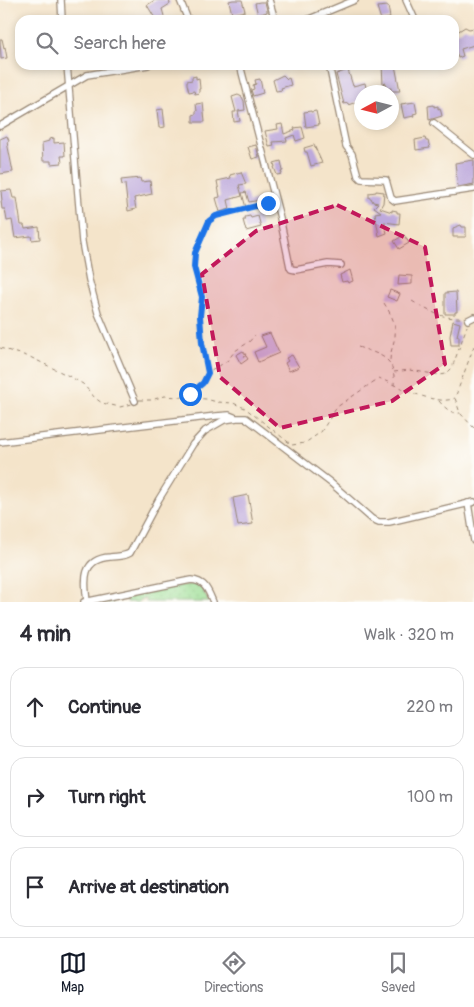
<!DOCTYPE html>
<html lang="en">
<head>
<meta charset="utf-8">
<style>
  :root { --surface:#fff; --page:#f2f2f3; --text:#2b2b33; --muted:#7c7c81; --line:#e1e1e2; --accent:#111827 }
  body { margin:0; font-family:Pangolin,sans-serif; background:var(--page); color:var(--text) }
  .compass { position:absolute; left:354px; top:85px; width:45px; height:45px; border-radius:50%; background:var(--surface); box-shadow:0 2px 8px #0003; rotate:263deg }
  .stop { position:absolute; width:15px; height:15px; margin:-11px; border:4px solid #1a73e8; border-radius:50%; background:#fff }
  .stop.end { background:#1a73e8; border-color:#fff; box-shadow:0 1px 5px #0008 }
  .list { margin:0; padding:0; list-style:none }
  h2 { display:flex; justify-content:space-between; align-items:center; height:65px; margin:0; padding:0 20px; font-size:21px }
  h2 small { font-size:16px; font-weight:400; color:var(--muted) }
  .list li { display:grid; grid-template-columns:32px 1fr auto; gap:15px; align-items:center; box-sizing:border-box; height:80px; margin:0 10px 10px; padding:0 10px; border:1px solid var(--line); border-radius:15px }
  .list b { display:block; font-size:19px; white-space:nowrap }
  .list em { font-size:16px; font-style:normal; color:var(--muted) }
  .icon { flex:none; width:28px; height:28px; fill:none; stroke:currentColor; stroke-width:2; stroke-linecap:round; stroke-linejoin:round }
  .map { position:relative; flex:none; width:474px; height:602px; overflow:hidden }
  .search { position:absolute; background:var(--surface); box-shadow:0 2px 8px #0003; left:15px; right:15px; top:15px; height:55px; display:flex; align-items:center; gap:12px; box-sizing:border-box; padding:0 18px; border-radius:15px; color:var(--muted); font-size:19px }
  .sheet { height:335px; background:var(--surface) }
  nav { display:flex; justify-content:space-around; align-items:center; box-sizing:border-box; height:70px; border-top:1px solid var(--line); background:var(--surface); font-size:14px; color:var(--muted) }
  nav a { display:grid; justify-items:center; gap:2px }
  nav .on { color:var(--accent) }
  .map>svg:first-child { display:block }
</style>
</head>
<body>
<div class="map">
<svg width="474" height="602" viewBox="0 0 474 602">
  <defs>
    <pattern id="grass-dots" width="8" height="8" patternUnits="userSpaceOnUse" patternTransform="scale(1.25)"><rect width="8" height="8" fill="#9cde95"/><path d="M2 2h.1M6 6h.1" fill="none" stroke="#87bf80" stroke-width="1.8" stroke-linecap="round"/></pattern>
  </defs>
  <rect width="100%" height="100%" fill="#fdfcf7"/>
  <filter id="ink" filterUnits="userSpaceOnUse"><feTurbulence type="fractalNoise" baseFrequency=".02" numOctaves="2"/><feDisplacementMap in="SourceGraphic" scale="10" xChannelSelector="R" yChannelSelector="G"/><feConvolveMatrix kernelMatrix="1 2 1 2 8 2 1 2 1" color-interpolation-filters="sRGB"/></filter>
  <filter id="wash" filterUnits="userSpaceOnUse"><feTurbulence type="fractalNoise" baseFrequency=".0096" numOctaves="4" result="noise"/><feDisplacementMap in="SourceGraphic" scale="20" xChannelSelector="R" yChannelSelector="G"/><feGaussianBlur stdDeviation="1.12" result="paint"/><feColorMatrix in="noise" values="0 0 0 0 0 0 0 0 0 0 0 0 0 0 0 0 0 1.4 0 .05"/><feComposite in="paint" operator="in"/></filter>
  <g filter="url(#wash)">
    <rect width="100%" height="100%" fill="#f4e4ca"/>
    <path fill="url(#grass-dots)" stroke="#6c845a" d="M195,584L201,587L209,602H146L145,598L139,600V602H127L125,597L113,600V602H93L176,586Z"/>
    <g id="blocks">
      <g fill="#bda9dc">
        <path d="M155,0H169L170,4L162,9L164,16L156,20L147,5Z"/>
        <path d="M233,0H242L245,11L232,14L229,1Z"/>
        <path d="M260,2H265L267,10V12L258,15L255,3Z"/>
        <path d="M388,6L390,18L381,20L377,7Z"/>
        <path d="M465,27L469,29L474,28V45L461,49L463,56L458,58L454,47V34Z"/>
        <path d="M0,39H2L4,48L5,47L7,58L1,59Z"/>
        <path d="M382,65H395L400,91H391V88L387,89L386,83L383,84Z"/>
        <path d="M348,70L353,86L365,83L367,92H362V100L348,105V103L344,104L336,74Z"/>
        <path d="M283,75L287,79L289,78L291,85L281,88L282,90L276,91L273,80Z"/>
        <path d="M196,76V79L199,78L200,89H199V93L195,94L194,91L189,92L187,84V81L192,80V77Z"/>
        <path d="M260,79L263,93L253,96L251,90L254,89L253,85L256,84L255,80Z"/>
        <path d="M238,95L242,97L244,101L245,110L238,111L240,121L234,122L233,112H236L232,97Z"/>
        <path d="M415,102L417,113L413,114L414,116L404,118L401,104Z"/>
        <path d="M203,103L205,122H193V115L196,114V111H197L196,104Z"/>
        <path d="M434,105V107L438,106V109L440,108L442,116L429,120L428,106Z"/>
        <path d="M163,109L165,127L159,128L157,110Z"/>
        <path d="M311,111V112L316,111L319,125L306,127L304,112Z"/>
        <path d="M282,124L284,134L295,130L294,128L302,127L305,138L296,141L294,135L286,138L287,141L273,142L274,146L269,147L265,131L278,129L277,125Z"/>
        <path d="M7,136L9,141L7,142L13,172L0,174V139Z"/>
        <path d="M54,138V143L64,142L65,156H61L62,163L51,164V161H43L42,143L49,141V139Z"/>
        <path d="M425,138L426,141H428L430,148L416,150L415,140Z"/>
        <path d="M256,145L259,157L252,159L248,147Z"/>
        <path d="M314,145L322,163L311,166L307,152H305L304,148Z"/>
        <path d="M474,160V184L458,187L455,163Z"/>
        <path d="M281,161L283,171H281L282,174L277,175L274,167H275L274,163Z"/>
        <path d="M241,172L246,184L239,185L242,196L228,200L230,209L220,212L216,198L220,197L217,181L231,178L230,175Z"/>
        <path d="M140,178L141,182L150,181L152,194L134,198L136,209L128,211L125,184L122,185L121,180Z"/>
        <path d="M11,190L13,198H17L21,225H24L25,229L39,227L40,239L32,240L31,236L15,238L12,220L7,221L5,209H2L1,201H2L1,191Z"/>
        <path d="M376,191L384,192L383,203L380,208L392,212V210L397,211V213H400L399,224L384,222L387,233L379,236L375,213L381,212L374,207L378,203L373,202L371,198H369V193L376,192Z"/>
        <path d="M246,192L249,202L260,200L261,204L246,208L242,193Z"/>
        <path d="M250,216L251,218L258,216L261,227L246,231L243,220H246L245,217Z"/>
        <path d="M461,225L462,227H466V237H453V228Z"/>
        <path d="M404,235L409,243L399,249L394,241Z"/>
        <path d="M350,270L353,281L348,283L347,281L342,282L340,275Z"/>
        <path d="M399,275L412,276V284L398,285Z"/>
        <path d="M390,290L400,294L397,301L387,297Z"/>
        <path d="M456,292L457,312H455V314H445V293Z"/>
        <path d="M453,321L460,323L457,336H459V345H451L450,336Z"/>
        <path d="M270,333L279,353L258,362L254,352L266,347L261,336Z"/>
        <path d="M243,351L246,355L244,356H246L248,359L241,364L236,355Z"/>
        <path d="M292,355L299,367L289,371L285,363L288,361L286,358Z"/>
        <path d="M248,495L253,524L238,526L233,498Z"/>
      </g>
    </g>
  </g>
  <g filter="url(#ink)">
    <use href="#blocks" fill-opacity="0" stroke="#988774" stroke-width="1"/>
    <g fill="none" stroke-linecap="round" stroke-linejoin="round">
      <defs>
        <g id="minor">
          <path d="M61,0L62,20"/>
          <path d="M180,0L188,20"/>
          <path d="M269,0L275,20"/>
          <path d="M406,0L415,20"/>
          <path d="M307,20L355,0"/>
          <path d="M67,65L82,242L89,280L98,313L135,401"/>
          <path d="M240,65L280,218L290,267L291,269L296,270L328,264L341,265"/>
          <path d="M329,65L346,146L352,154L358,176L361,179L386,180L391,198L395,201L474,189"/>
          <path d="M434,123L474,155"/>
          <path d="M0,126L87,75L148,65"/>
          <path d="M468,320L474,317"/>
          <path d="M0,442L216,416L229,415L234,417"/>
          <path d="M468,503L474,541"/>
          <path d="M87,601C84,580 82,559 110,557C118,556 123,557 130,553L159,499L193,444L205,431L224,420L237,418H246L331,483L372,519L379,522H389L474,502"/>
          <path d="M84,602L191,580C205,581 208,590 213,602"/>
        </g>
      </defs>
      <use href="#minor" stroke="#988774" stroke-width="8"/>
      <g stroke="#988774" stroke-width="1" stroke-dasharray="4 4" stroke-linecap="butt">
        <path d="M412,301C428,311 443,319 462,318"/>
        <path d="M384,303C392,316 398,326 394,341C392,349 390,354 390,361"/>
        <path d="M474,346L455,398L460,413L474,428"/>
        <path d="M358,347C381,355 396,357 394,385"/>
        <path d="M0,348L30,357L69,376L83,384L95,398L102,403L120,407L132,404"/>
        <path d="M394,372L409,370L440,375L446,374L452,368L467,326"/>
        <path d="M208,373L202,343L200,316L202,297L197,284L198,276L194,267L195,253L202,234L209,221L216,216L271,202"/>
        <path d="M183,397C194,393 205,384 208,373L227,361L235,351L249,342L255,335"/>
        <path d="M139,400H151L165,396L206,399L217,402L233,403L245,408L292,445L305,443L321,432L337,407L379,378C397,386 437,407 455,398"/>
        <path d="M439,401C445,408 451,414 460,413"/>
      </g>
      <use href="#minor" stroke="#fff" stroke-width="5.5"/>
    </g>
  </g>
  <g fill="none" stroke-linecap="round" stroke-linejoin="round" filter="url(#ink)">
    <path stroke="#1a73e8" stroke-width="6" d="M190,394L203,383L208,373L202,343L200,316L202,297L194,267L195,253L209,221L216,216L268,203"/>
  </g>
  <path fill="#c2185b" fill-opacity="0.2" stroke="#c2185b" stroke-width="4" stroke-dasharray="10 6" stroke-linejoin="round" d="M337,205L425,247L445,364L392,401L280,428L220,377L202,274L256,231Z"/>
</svg>
<svg class="compass" viewBox="-18 -18 36 36"><path d="M0-13l5 13h-10z" fill="#e53935"/><path d="M0 13l5-13h-10z" fill="#7c7c81"/></svg>
<div class="stop" style="left:190px;top:394px"></div>
<div class="stop end" style="left:268px;top:203px"></div>
<div class="search"><svg class="icon" aria-label="search" viewBox="0 0 24 24"><circle cx="10" cy="10" r="6"/><path d="M15 15l6 6"/></svg>Search here</div>
</div>
<section class="sheet">
<h2>4 min<small>Walk · 320 m</small></h2>
<ul class="list">
<li><svg class="icon" aria-label="ahead" viewBox="0 0 24 24"><path d="M12 20V5M6 11l6-6 6 6"/></svg><div><b>Continue</b></div><em>220 m</em></li>
<li><svg class="icon" aria-label="right" viewBox="0 0 24 24"><path d="M7 20v-9h11M14 6l5 5-5 5"/></svg><div><b>Turn right</b></div><em>100 m</em></li>
<li><svg class="icon" aria-label="arrive" viewBox="0 0 24 24"><path d="M6 21V4h12l-3 4 3 4H6"/></svg><div><b>Arrive at destination</b></div></li>
</ul>
</section>
<nav>
<a class="on"><svg class="icon" aria-label="map" viewBox="0 0 24 24"><path d="M3 6l6-2 6 2 6-2v14l-6 2-6-2-6 2zM9 4v14M15 6v14"/></svg>Map</a>
<a><svg class="icon" aria-label="directions" viewBox="0 0 24 24"><path d="M12 3l9 9-9 9-9-9zM9 14v-3h6M13 9l2 2-2 2"/></svg>Directions</a>
<a><svg class="icon" aria-label="saved" viewBox="0 0 24 24"><path d="M7 4h10v16l-5-4-5 4z"/></svg>Saved</a>
</nav>
</body>
</html>
